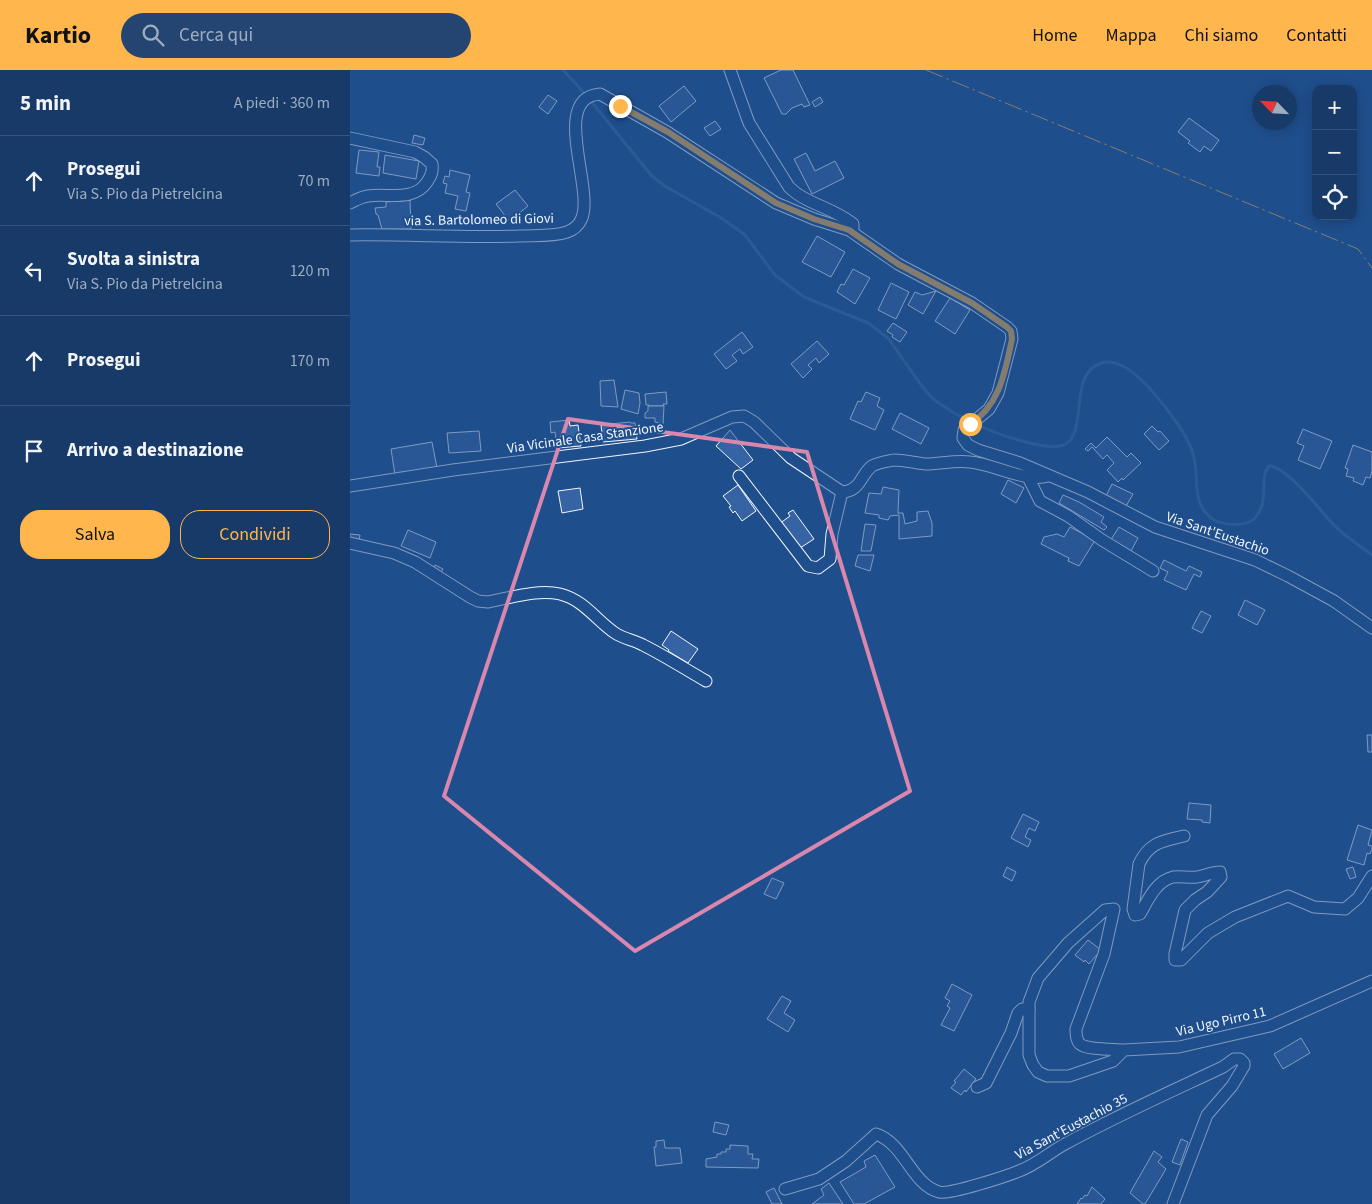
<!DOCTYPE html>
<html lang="it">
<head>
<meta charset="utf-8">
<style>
  :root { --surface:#173a69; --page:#244571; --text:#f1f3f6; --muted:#9eadc0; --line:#36547d; --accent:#ffb74d }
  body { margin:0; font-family:"Source Sans 3",sans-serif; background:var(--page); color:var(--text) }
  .controls { position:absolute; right:15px; top:15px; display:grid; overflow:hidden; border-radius:10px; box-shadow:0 2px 12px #0003 }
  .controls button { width:45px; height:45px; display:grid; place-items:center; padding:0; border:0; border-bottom:1px solid var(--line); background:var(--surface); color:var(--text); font:25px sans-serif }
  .compass { position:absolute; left:902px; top:15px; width:45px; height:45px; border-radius:50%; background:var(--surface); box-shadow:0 2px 12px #0003; rotate:295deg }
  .stop { position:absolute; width:15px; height:15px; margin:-11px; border:4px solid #ffb74d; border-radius:50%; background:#fff }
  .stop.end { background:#ffb74d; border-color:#fff; box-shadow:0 1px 5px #0008 }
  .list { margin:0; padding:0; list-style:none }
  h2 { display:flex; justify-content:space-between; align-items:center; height:65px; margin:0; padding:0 20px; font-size:21px }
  h2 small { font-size:16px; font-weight:400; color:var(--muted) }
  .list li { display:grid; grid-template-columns:32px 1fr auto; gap:15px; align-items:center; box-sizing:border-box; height:90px; padding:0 20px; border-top:1px solid var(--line) }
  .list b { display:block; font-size:19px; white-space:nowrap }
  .list p { margin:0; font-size:16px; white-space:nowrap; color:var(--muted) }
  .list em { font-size:16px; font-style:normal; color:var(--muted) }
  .actions { display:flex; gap:10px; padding:15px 20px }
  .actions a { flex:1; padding:11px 0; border:1px solid var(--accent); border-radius:20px; text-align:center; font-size:18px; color:var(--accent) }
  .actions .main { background:var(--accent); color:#111 }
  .icon { flex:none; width:28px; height:28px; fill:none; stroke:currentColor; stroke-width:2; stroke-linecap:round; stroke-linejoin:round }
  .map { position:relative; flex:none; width:1022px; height:1134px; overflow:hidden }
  header { display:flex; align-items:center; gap:30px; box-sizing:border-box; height:70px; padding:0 25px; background:var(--accent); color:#111 }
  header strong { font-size:24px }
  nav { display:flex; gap:28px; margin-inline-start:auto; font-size:18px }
  .search { width:350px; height:45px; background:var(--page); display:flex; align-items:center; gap:12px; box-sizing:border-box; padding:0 18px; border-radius:28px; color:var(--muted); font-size:19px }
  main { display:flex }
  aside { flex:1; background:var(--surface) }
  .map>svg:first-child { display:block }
</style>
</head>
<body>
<header>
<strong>Kartio</strong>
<div class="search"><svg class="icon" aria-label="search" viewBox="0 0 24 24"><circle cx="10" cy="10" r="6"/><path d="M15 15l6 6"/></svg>Cerca qui</div>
<nav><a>Home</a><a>Mappa</a><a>Chi siamo</a><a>Contatti</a></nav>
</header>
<main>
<aside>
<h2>5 min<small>A piedi · 360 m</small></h2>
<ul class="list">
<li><svg class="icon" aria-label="ahead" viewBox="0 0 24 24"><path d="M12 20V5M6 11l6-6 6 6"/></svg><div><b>Prosegui</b><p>Via S. Pio da Pietrelcina</p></div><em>70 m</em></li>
<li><svg class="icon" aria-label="left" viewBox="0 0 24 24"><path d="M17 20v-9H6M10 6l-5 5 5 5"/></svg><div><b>Svolta a sinistra</b><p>Via S. Pio da Pietrelcina</p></div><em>120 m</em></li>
<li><svg class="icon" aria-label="ahead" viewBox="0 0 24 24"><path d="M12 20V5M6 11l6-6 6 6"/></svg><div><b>Prosegui</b></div><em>170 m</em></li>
<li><svg class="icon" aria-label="arrive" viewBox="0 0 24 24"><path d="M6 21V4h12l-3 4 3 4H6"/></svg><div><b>Arrivo a destinazione</b></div></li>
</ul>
<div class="actions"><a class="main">Salva</a><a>Condividi</a></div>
</aside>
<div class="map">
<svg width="1022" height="1134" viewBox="0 0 1022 1134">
  <rect width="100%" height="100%" fill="#1f4e8c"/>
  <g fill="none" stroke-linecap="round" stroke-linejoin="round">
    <g stroke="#3b69a3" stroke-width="3">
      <path d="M213,0L236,25"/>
      <path d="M240,30L301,105L313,115L373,149L395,165L425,205L454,227L518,253L538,268L571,315L583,329L604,343L621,352"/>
      <path d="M626,354C644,363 696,382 714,375C739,364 717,304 751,293C760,290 768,293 776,298C797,310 840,364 844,388C848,404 844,425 853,439C856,443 860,448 864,450C874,455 895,457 904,449C921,432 908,408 919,396C938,397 970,441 985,456C996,467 1010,476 1022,485"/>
    </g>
  </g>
  <g fill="#3563a3" stroke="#f2f6ff">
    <path d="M431,0H443L460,35L454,37L452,34L442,38L436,44H432L414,8Z"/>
    <path d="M334,16L346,31L321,52L309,36Z"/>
    <path d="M198,25L207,31L198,44L189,37Z"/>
    <path d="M470,27L473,32L465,37L462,32Z"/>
    <path d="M839,48L869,70L861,81L854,76L850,82L838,73L840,71L828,62Z"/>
    <path d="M365,51L371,59L360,66L354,58Z"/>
    <path d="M64,65L75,68L73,75L62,73Z"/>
    <path d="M9,80L29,82L27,97H30L29,106L6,103Z"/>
    <path d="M456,83L465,101L485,91L494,108L462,124L444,89Z"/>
    <path d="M35,85L69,91L66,109L33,103Z"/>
    <path d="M100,100L120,105L116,122L120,123L116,141L105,139L108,126L95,123L97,114L93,113L95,106L99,107Z"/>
    <path d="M165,120L178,136L159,151L146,134Z"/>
    <path d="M60,130L61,159H32L28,145L26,144L25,138L36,137V132Z"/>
    <path d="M467,166L495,182L481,207L452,192Z"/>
    <path d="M503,199L520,208L505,234L487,222L491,214L494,215Z"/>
    <path d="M541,213L559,222L546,249L528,240Z"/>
    <path d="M586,221L573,244L558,235L565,222L572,225Z"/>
    <path d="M600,228L620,240L605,264L585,251Z"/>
    <path d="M543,253L557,262L550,272L542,267L543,265L537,261Z"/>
    <path d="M392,262L403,277L393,284L390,279L382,285L387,291L376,299L364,284Z"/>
    <path d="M467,271L479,284L469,293L466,288L458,295L462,299L453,308L441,294Z"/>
    <path d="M264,310L268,337L251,336L250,311Z"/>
    <path d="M275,320L289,323L290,333L288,344L271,339Z"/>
    <path d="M316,322L317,334H313L314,336H299V335H296L295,324Z"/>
    <path d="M516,322L530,328L527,336L534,340L525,360L500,349L508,331L511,332Z"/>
    <path d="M298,336H314L313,354L305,352V348H295V343L298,341Z"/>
    <path d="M550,343L579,358L571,374L542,359Z"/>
    <path d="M219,350L220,356L228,355L231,376L207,378L205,362L201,363L200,352Z"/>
    <path d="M280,352L281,353H285L287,369L253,372L251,355Z"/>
    <path d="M802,356L808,362L810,361L819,371L809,380L794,364Z"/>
    <path d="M953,359L982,371L970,399L948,390L954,376L947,373Z"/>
    <path d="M380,360L403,390L391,399L366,376Z"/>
    <path d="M129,361L131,381L99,383L97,363Z"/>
    <path d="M757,367L777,387L781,383L791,393L773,410L772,408L768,412L757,400L764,393L757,385L753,389L742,377L738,381L735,379L741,373L746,378Z"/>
    <path d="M82,372L87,398L45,405L41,379Z"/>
    <path d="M1003,375L1022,382V401L1020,408L1016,407L1013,415L1003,411L1004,408L996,406L998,399L995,398Z"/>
    <path d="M658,410L674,418L666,433L651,424Z"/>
    <path d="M762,414L783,424L775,438L755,428Z"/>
    <path d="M388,415L406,441L392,451L385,441L383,443L379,437L381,436L373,426Z"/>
    <path d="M533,417L549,420L548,443H553L555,454L567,451V442L578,441L582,453V466L549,469V445L540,446L538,450L529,448V445L515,443L519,423L531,424Z"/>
    <path d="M230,418L233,439L212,443L208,421Z"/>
    <path d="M713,425L729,432L754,447L751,452L757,457L754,460L709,433Z"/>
    <path d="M443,440L464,469L447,480L429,454L440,446L438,443Z"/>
    <path d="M515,454L526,455L521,481H511Z"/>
    <path d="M720,457L739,467L744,472L729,496L718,491L719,488L691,474L694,467L707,464L714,467Z"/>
    <path d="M769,457L788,468L780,483L760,471Z"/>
    <path d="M58,460L86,472L80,488L51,476Z"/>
    <path d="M0,464L10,465L9,471L0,469Z"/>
    <path d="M508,485H524L520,501L505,496Z"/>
    <path d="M814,490L836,501L839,496L852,502L850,507L844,504L836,520L814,510L818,502L810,498Z"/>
    <path d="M85,495L93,499L90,504L83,500Z"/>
    <path d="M895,530L915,540L907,555L888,545Z"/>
    <path d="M851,541L861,546L852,563L842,558Z"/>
    <path d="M321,561L348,579L338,593L318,581L319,580L312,575Z"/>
    <path d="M1017,665H1022V682H1018Z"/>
    <path d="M839,733L861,735L860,753L852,752V750L837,749Z"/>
    <path d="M673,744L689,752L685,761L679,758L675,767L681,770L678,777L661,768Z"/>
    <path d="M1008,755L1022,760L1018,775L1022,776V779L1020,784L1017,783L1014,795L997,790Z"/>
    <path d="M657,797L666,802L662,811L653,806Z"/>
    <path d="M1003,797L1006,807L1000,809L996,799Z"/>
    <path d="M422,808L434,813L426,829L414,824Z"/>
    <path d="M738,870L751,880L739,894L735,890L734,892L725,885Z"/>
    <path d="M602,914L622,925L604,961L591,955L600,938L597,936L600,931L595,928Z"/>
    <path d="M432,926L441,931L434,943L445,950L438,962L417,949Z"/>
    <path d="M951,968L960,983L933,999L924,984Z"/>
    <path d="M614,999L626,1009L616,1022L615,1020L611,1025L601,1018L606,1012L604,1011Z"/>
    <path d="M365,1052L379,1055L376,1065L363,1062Z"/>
    <path d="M831,1069L838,1072L830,1095L822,1092Z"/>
    <path d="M314,1070L315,1078H330L332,1093L306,1096L304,1077H306V1071Z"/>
    <path d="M380,1075L398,1076V1084H403L402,1089H409L408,1098L356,1097V1089L367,1087V1084H371V1082H376V1079H380Z"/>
    <path d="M804,1081L812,1087L808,1092L816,1099L795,1134H793L780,1123Z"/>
    <path d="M525,1085L545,1117L514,1134H504L490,1112L516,1097L514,1091Z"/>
    <path d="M479,1113L493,1134H462L474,1125L471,1119Z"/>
    <path d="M742,1117L755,1129L751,1134H727L731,1128L732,1129L735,1125L737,1126Z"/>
    <path d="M424,1118L432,1134H422L416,1122Z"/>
  </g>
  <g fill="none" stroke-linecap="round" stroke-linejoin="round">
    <defs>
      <g id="minor">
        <path d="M380,0L399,53L439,117C457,135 483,137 503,154V162"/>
        <path d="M0,68L65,82L74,87L82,94C83,102 81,106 77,112C64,132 38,123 18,126C11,127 6,130 0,133"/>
        <path d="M0,165C56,164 112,168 168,166C183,165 202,167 217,162C223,160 228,156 231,150C246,121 199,28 250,24L317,62L426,133L464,149L499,160L548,194L622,233L657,257L661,261L662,269L648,323L639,339L614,360L613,368L618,375L628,380L670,393L738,422L805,457L905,490L938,506L984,531L1022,558"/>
        <path d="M389,406L458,496L468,498L480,489L482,464L492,422"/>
        <path d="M678,407L690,431L718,446L752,470L803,501"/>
        <path d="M0,416L103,400L295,376L331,369L382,347L394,346L404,352L441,388L492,422C511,421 510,405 522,396C527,393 539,391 544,390C554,390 565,393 575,394C590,394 605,390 620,392C644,394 676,413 698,406"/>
        <path d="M0,473L44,483L65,492L120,527L128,531L138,532C160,528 187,519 210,524C234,530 246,550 265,563C274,569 284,570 293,575C315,586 335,599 356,611"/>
        <path d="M834,766C813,771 799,772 789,794L783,839L785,845L790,844C798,830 806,811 823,807C831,806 839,808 847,807C855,806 862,802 870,802L871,807L857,822L845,830L835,840L825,884V890H831L858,863L885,847L938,826L964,837L995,839L1008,828L1022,806"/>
        <path d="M774,980C764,979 737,980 730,974C726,970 726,964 726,959L754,884L764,839L755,840L718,873L688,908L679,932V985L683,995L688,1002L697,1006H719L763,991L774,980L829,977L920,956L1022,911"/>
        <path d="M627,1017L636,1013L661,963L668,943L672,939H679"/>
        <path d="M435,1119L469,1109L496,1091L526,1064C555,1074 561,1114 589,1122C599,1125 657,1106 669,1101C686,1095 700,1082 715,1074C766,1046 820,1022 873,997L884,989H890L894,993V996L882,1016L857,1045L823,1134"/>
      </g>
    </defs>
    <use href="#minor" stroke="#f2f6ff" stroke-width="13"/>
    <use href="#minor" stroke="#1f4e8c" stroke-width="11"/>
    <path stroke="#ffb74d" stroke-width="1" stroke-dasharray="18 4 2.5 4" stroke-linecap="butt" d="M576,0L1008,179L1022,198"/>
  </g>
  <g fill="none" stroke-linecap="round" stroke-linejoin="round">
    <path stroke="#ffb74d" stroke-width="6" d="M270,36L318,62L426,133L464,149L499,160L548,194L622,233L657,257L661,261L662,269C655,302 650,335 620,354"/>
  </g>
  <path d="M0 0H1022V1134H0ZM218,349L457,382L560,721L285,881L94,726Z" fill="#1f4e8c" fill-opacity=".55" fill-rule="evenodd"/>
  <path fill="none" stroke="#da87ad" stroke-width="4" stroke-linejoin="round" d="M218,349L457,382L560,721L285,881L94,726Z"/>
  <g text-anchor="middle" stroke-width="4" stroke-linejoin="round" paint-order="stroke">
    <g font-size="14" fill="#f2f6ff" stroke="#1f4e8c">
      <text transform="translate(129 149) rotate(-1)" y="5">via S. Bartolomeo di Giovi</text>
      <text transform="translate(235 367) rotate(-8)" y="5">Via Vicinale Casa Stanzione</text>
      <text transform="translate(868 463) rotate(19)" y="5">Via Sant'Eustachio</text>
      <text transform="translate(871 951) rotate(-13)" y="5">Via Ugo Pirro 11</text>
      <text transform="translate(721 1056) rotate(-28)" y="5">Via Sant'Eustachio 35</text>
    </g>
  </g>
</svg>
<div class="controls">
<button>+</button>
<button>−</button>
<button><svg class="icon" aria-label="locate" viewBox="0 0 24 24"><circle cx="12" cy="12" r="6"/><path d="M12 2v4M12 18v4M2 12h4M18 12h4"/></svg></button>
</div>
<svg class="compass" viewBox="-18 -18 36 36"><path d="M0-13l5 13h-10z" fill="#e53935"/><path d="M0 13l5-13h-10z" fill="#9eadc0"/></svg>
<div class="stop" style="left:620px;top:354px"></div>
<div class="stop end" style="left:270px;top:36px"></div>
</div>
</main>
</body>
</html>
